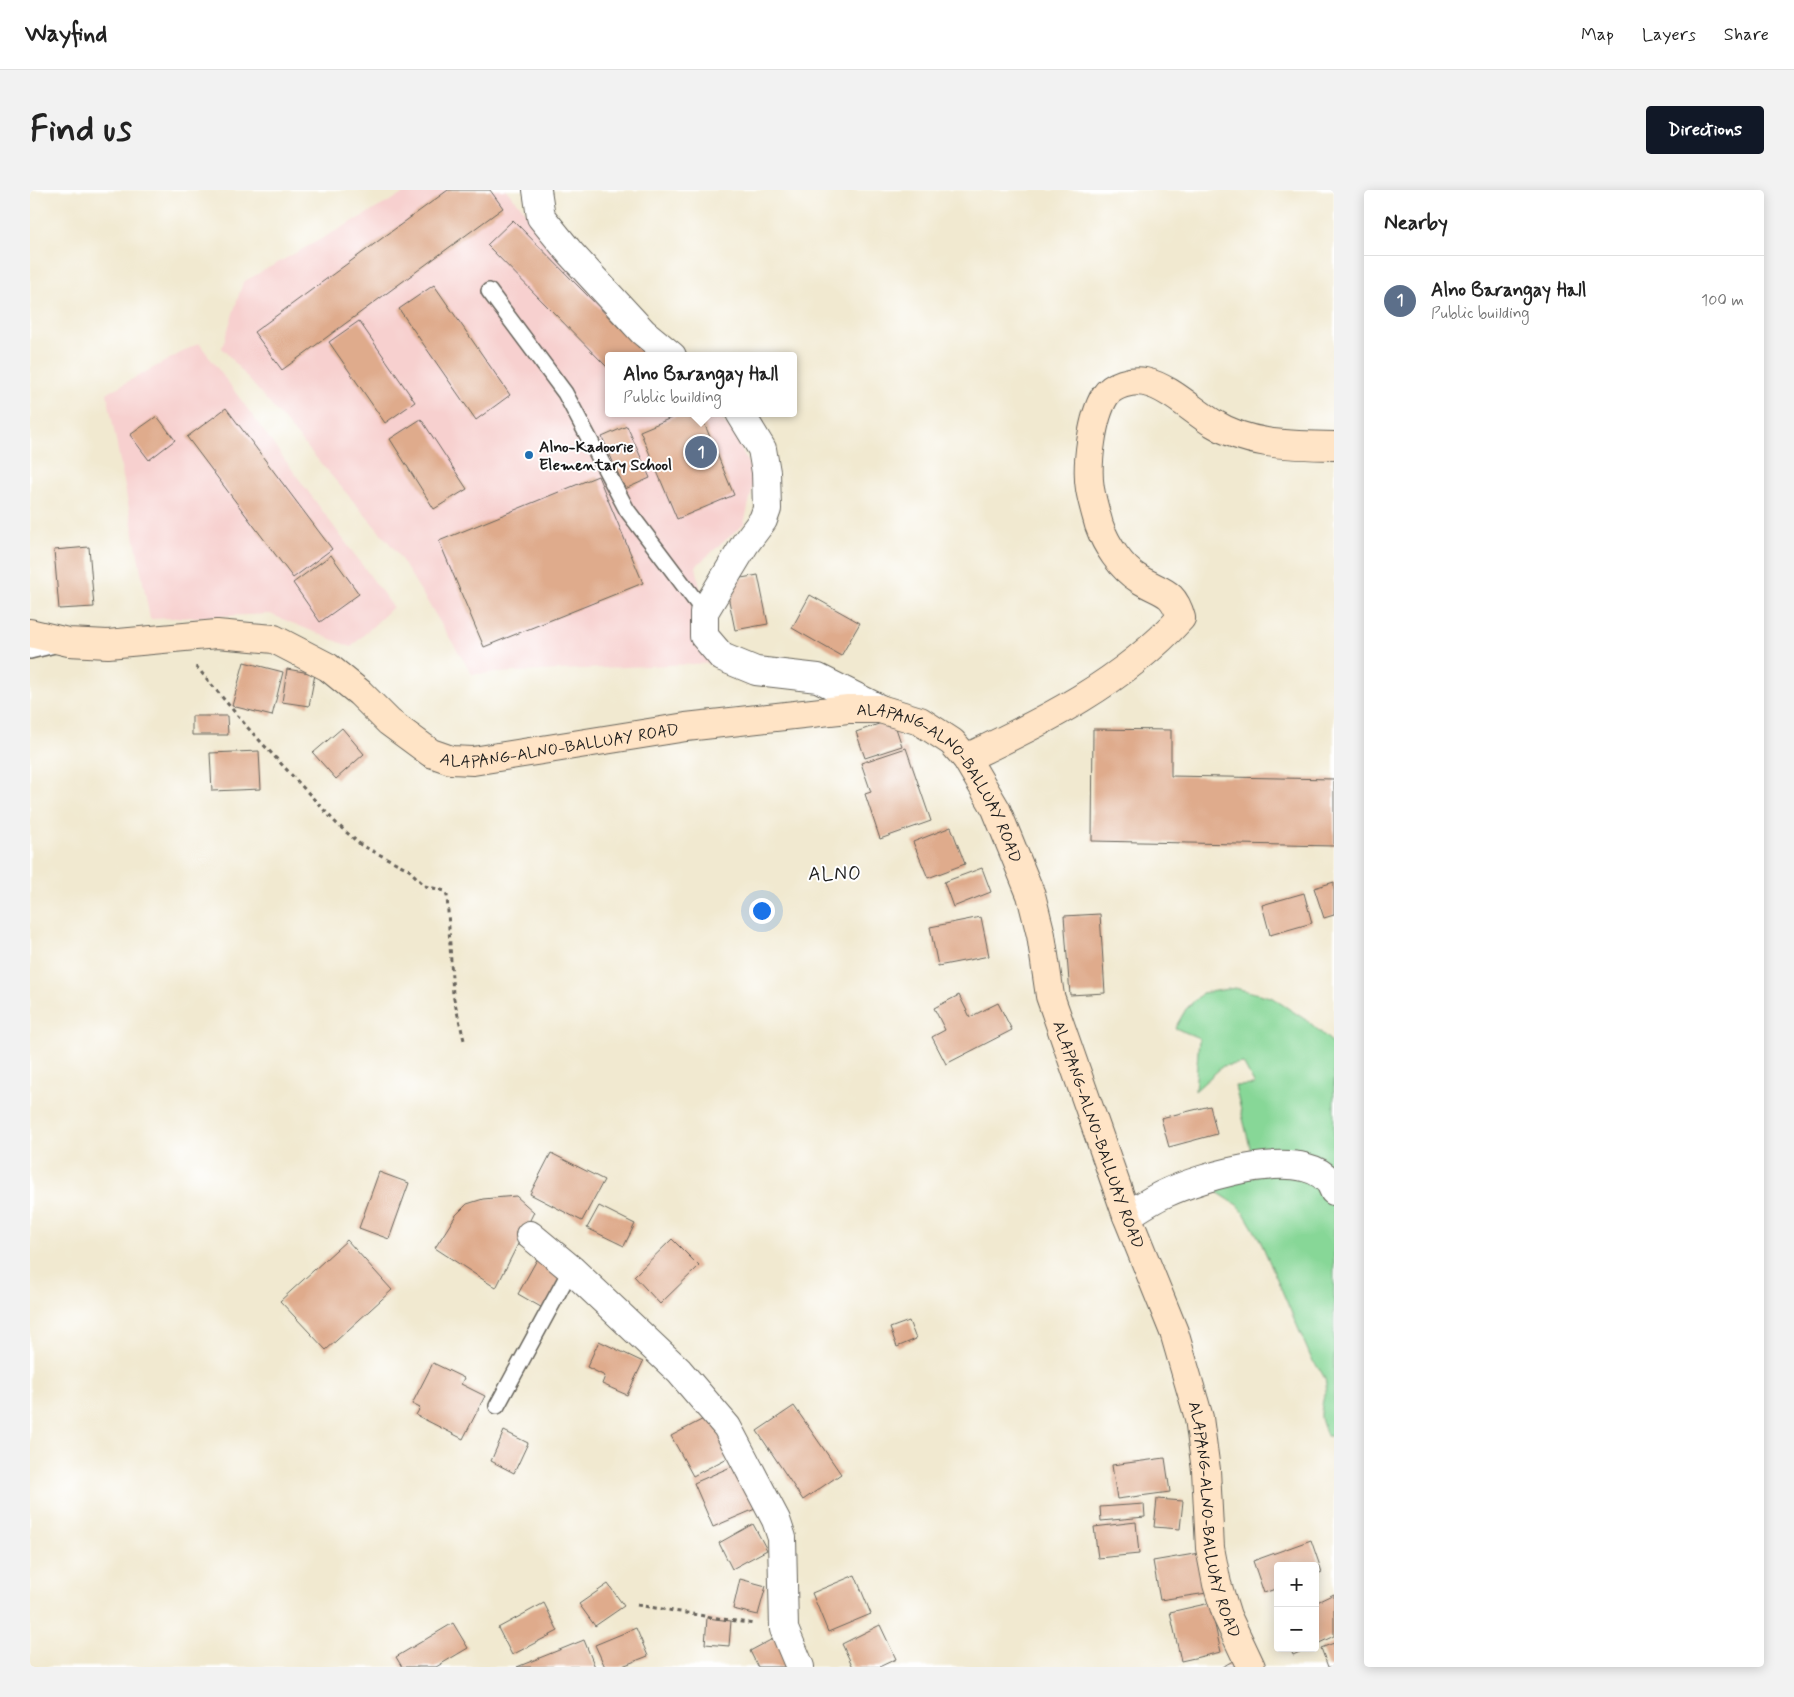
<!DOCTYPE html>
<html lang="en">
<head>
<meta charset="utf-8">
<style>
  :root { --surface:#fff; --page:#f2f2f2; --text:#222; --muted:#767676; --line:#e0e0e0; --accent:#111827 }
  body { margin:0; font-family:Mynerve,sans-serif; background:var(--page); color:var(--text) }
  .controls { position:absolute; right:15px; bottom:15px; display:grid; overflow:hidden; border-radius:5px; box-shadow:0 2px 12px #0003 }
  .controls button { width:45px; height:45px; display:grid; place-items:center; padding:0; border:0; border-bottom:1px solid var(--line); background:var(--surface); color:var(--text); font:25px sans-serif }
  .you { position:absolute; left:731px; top:720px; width:18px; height:18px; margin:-12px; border:4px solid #fff; border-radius:50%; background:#1a73e8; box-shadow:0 0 0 8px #1a73e833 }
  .badge { display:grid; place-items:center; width:32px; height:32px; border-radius:50%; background:var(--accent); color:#fff; font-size:16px; font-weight:700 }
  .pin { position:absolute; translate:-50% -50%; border:2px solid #fff; box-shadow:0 1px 5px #0006 }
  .popup { position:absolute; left:575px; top:162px; width:192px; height:65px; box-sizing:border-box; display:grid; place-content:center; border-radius:5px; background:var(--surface); filter:drop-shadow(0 1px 4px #0005); font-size:16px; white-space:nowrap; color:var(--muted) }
  .popup b { font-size:19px; color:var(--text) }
  .popup::after { content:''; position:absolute; left:50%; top:100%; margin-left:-10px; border:10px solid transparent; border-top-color:var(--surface) }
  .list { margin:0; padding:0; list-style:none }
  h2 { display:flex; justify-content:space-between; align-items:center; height:65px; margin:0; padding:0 20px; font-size:21px }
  h2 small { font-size:16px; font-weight:400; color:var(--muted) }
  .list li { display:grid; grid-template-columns:32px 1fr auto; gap:15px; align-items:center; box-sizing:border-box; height:90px; padding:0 20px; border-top:1px solid var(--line) }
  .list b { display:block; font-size:19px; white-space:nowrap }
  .list p { margin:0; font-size:16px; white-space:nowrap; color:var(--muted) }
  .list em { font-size:16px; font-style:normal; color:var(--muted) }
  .map { position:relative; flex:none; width:1304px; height:1477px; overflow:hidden; border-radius:5px }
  header { display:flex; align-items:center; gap:30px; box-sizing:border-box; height:70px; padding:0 25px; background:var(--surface); border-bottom:1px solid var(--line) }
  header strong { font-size:24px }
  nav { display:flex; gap:28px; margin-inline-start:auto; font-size:18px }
  .intro { display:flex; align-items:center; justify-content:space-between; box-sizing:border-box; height:120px; padding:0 30px }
  h1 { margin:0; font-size:35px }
  .button { padding:12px 22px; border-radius:5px; background:var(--accent); color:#fff; font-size:18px; font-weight:700 }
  main { display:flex; gap:30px; padding:0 30px }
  aside { flex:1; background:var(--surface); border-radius:5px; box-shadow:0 2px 12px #0003 }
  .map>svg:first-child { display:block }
</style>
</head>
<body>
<header>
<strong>Wayfind</strong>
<nav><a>Map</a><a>Layers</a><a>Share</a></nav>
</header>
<div class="intro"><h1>Find us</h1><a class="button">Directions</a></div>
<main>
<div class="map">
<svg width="1304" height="1477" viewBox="0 0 1304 1477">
  <rect width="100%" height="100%" fill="#fff"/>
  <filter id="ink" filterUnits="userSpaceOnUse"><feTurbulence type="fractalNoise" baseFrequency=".02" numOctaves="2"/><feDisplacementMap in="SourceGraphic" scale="10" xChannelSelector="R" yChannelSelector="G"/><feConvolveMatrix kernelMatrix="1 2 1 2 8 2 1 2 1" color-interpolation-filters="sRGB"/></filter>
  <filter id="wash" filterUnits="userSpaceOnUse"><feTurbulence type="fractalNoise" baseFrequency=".0096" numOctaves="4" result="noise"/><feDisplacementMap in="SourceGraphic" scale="20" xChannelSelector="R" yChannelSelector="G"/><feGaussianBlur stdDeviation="1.12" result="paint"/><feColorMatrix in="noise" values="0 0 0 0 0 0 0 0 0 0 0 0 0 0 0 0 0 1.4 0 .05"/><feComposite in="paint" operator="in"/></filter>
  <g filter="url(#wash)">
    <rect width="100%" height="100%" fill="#f1e9d0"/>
    <g fill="#f7d0cf">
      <path d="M380,0H476L631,166H578V223H685L703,241L725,288L714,334L666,376L684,473L442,484L366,361L192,158L213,92Z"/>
      <path d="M169,153L363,417L321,457L240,424L120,429L77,203Z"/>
    </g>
    <path fill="#87d797" stroke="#527a5a" d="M1205,798L1241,807L1279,832L1304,854V1246H1297C1295,1239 1290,1230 1291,1223C1294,1194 1304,1196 1282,1170L1230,1050L1214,1023L1207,1015L1179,997L1227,986L1205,896L1225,895L1213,873L1193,876L1165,901L1169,848L1145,838L1156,819L1172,803Z"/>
    <g id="blocks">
      <g fill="#dfab8c">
        <path d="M418,0H460L473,18L252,180L224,142Z"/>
        <path d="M483,30L617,166H578V178L457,55Z"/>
        <path d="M404,95L480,205L446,230L369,119Z"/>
        <path d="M329,131L385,212L355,233L299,152Z"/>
        <path d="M196,218L302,359L263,388L157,247Z"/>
        <path d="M653,223H670L704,305L647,329L610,241Z"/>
        <path d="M127,226L145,250L119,270L100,245Z"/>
        <path d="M391,229L437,299L404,319L360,249Z"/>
        <path d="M597,236L620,288L595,299L572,247Z"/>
        <path d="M568,286L613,393L454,457L409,351Z"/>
        <path d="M59,357L64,417L29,419L24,360Z"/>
        <path d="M301,365L329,404L290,432L263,393Z"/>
        <path d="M728,385L738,434L705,440L695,391Z"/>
        <path d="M780,405L830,433L811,466L762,438Z"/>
        <path d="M214,472L253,482L242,526L202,516Z"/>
        <path d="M257,479L285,484L279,516L252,512Z"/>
        <path d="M162,526H197L198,545H162Z"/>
        <path d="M863,529L872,556L835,568L826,542Z"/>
        <path d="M312,538L334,564L306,589L283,563Z"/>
        <path d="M1063,539L1141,540V586L1304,589V656L1062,651Z"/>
        <path d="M876,558L901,631L850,649L835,604L841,602L831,573Z"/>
        <path d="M229,561L231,599L182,601L180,563Z"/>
        <path d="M921,637L935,674L898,688L883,652Z"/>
        <path d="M952,678L961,702L923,717L914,692Z"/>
        <path d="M1304,692V725L1294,728L1284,698Z"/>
        <path d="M1274,703L1282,733L1240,745L1232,715Z"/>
        <path d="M1070,724L1075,803L1040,805L1034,726Z"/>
        <path d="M951,727L959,766L908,776L900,737Z"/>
        <path d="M929,805L940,827L968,813L982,840L916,874L902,847L915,840L904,818Z"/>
        <path d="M1180,916L1187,944L1139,957L1131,928Z"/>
        <path d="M521,963L574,990L552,1031L500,1004Z"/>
        <path d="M349,982L379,993L359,1049L329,1038Z"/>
        <path d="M486,1006L504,1022L466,1098L405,1058L426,1025L437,1014L453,1009Z"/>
        <path d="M569,1016L605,1034L594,1056L557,1038Z"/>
        <path d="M642,1049L669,1076L630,1114L604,1086Z"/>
        <path d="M317,1050L362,1100L296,1160L250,1111Z"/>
        <path d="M509,1066L537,1081L516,1120L488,1104Z"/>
        <path d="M879,1131L886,1149L867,1157L860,1138Z"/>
        <path d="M569,1151L613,1172L597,1205L572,1194L575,1186L557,1177Z"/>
        <path d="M403,1173L434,1188L431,1194L455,1206L433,1249L386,1225L390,1218L382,1214Z"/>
        <path d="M764,1216L811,1284L773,1310L727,1241Z"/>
        <path d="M685,1223L707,1263L663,1286L641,1246Z"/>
        <path d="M474,1241L498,1253L484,1283L461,1271Z"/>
        <path d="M1135,1268L1140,1302L1087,1309L1082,1275Z"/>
        <path d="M712,1272L732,1316L683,1337L664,1293Z"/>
        <path d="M1127,1309L1153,1311L1150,1339L1124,1337Z"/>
        <path d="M1114,1314L1115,1327L1071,1331L1070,1317Z"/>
        <path d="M1106,1332L1109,1364L1068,1368L1064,1337Z"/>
        <path d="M723,1334L737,1360L702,1379L689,1353Z"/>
        <path d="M1281,1350L1292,1382L1285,1385V1376H1248V1398L1234,1403L1223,1371Z"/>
        <path d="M1170,1363L1177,1403L1130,1410L1123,1371Z"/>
        <path d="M825,1385L841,1424L798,1442L782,1403Z"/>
        <path d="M710,1389L736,1396L728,1425L703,1419Z"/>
        <path d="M578,1394L594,1416L565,1436L549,1414Z"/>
        <path d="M1304,1404V1446L1285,1455V1413Z"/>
        <path d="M514,1413L528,1441L482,1465L468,1438Z"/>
        <path d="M1180,1413L1191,1462L1151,1471L1140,1422Z"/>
        <path d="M677,1428L701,1431L699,1456L675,1454Z"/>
        <path d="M423,1433L438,1458L406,1477H372L366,1467Z"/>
        <path d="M850,1435L866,1469L849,1477H823L812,1454Z"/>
        <path d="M606,1438L618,1466L590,1477H575L565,1455Z"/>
        <path d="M752,1444L758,1477H728L720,1461Z"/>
        <path d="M554,1450L565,1477H487Z"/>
        <path d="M1304,1453V1477H1298L1291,1458Z"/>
        <path d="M1260,1458H1278L1263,1465Z"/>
        <path d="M1210,1467L1215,1477H1192Z"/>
      </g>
    </g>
  </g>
  <g filter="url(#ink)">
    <use href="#blocks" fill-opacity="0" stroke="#67645b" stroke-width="1"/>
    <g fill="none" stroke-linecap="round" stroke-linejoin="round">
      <defs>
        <g id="lane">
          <path d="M459,101L535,203L597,320L674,422"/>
          <path d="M0,461L29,454"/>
          <path d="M467,1216L541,1079"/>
        </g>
        <g id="street">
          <path d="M507,0L511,27L541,64L613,142L642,166"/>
          <path d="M710,223L732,259L736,282L737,319L733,330L715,354L674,422V446L692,467L726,481L788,488L850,519"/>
          <path d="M1097,1026C1109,1018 1121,1010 1134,1004C1168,988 1287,949 1304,1001"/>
          <path d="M500,1045L541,1079L649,1181L697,1237L746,1330L752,1348L754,1439L770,1477"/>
        </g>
        <g id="secondary">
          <path id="s1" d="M0,443L38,452L78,454L187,444L244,449L298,477L330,503L359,532L401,563L421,570L443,571L656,537L818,519H850L890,531L922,552L936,568L966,619L1001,705L1011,745L1020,806L1097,1026L1144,1142L1169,1228L1176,1280L1180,1358L1187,1394L1197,1426L1221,1477"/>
          <path d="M936,568C1013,532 1093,492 1151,428C1143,399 1131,403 1109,389C1091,378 1076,355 1069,335C1066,324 1062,311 1060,299C1056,275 1062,227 1075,206C1082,195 1102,189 1115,192C1139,197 1163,221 1183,233C1219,256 1263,255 1304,256"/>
        </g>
      </defs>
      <use href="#lane" stroke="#67645b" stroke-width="18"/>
      <use href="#street" stroke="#67645b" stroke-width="30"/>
      <use href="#secondary" stroke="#67645b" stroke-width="30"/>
      <g stroke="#67645b" stroke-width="3" stroke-dasharray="4 4" stroke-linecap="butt">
        <path d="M166,476L218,538L307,634L331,655L378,679L395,696L415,701L417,705L423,805L434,850"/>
        <path d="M607,1415L724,1434"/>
      </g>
      <use href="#lane" stroke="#fff" stroke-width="15"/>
      <use href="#street" stroke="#fff" stroke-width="28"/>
      <use href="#secondary" stroke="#ffe4c6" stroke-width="28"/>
    </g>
  </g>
  <circle fill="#1f6fb2" stroke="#fff" stroke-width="2" cx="499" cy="265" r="5"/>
  <g text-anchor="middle" stroke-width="4" stroke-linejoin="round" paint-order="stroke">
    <g font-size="16" font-weight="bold" fill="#1c1c1c" stroke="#fff" text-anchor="start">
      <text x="509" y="262">Alno-Kadoorie<tspan x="509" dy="18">Elementary School</tspan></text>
    </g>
    <g font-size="16" fill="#1c1c1c" stroke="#fff">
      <text dy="6" stroke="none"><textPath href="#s1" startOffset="572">ALAPANG-ALNO-BALLUAY ROAD</textPath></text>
      <text dy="6" stroke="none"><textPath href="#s1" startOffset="992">ALAPANG-ALNO-BALLUAY ROAD</textPath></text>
      <text dy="6" stroke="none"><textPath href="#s1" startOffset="1398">ALAPANG-ALNO-BALLUAY ROAD</textPath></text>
      <text dy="6" stroke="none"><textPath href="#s1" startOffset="1802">ALAPANG-ALNO-BALLUAY ROAD</textPath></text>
    </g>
    <g font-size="19" letter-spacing="1" fill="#1c1c1c" stroke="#fff">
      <text x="805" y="690">ALNO</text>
    </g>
  </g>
</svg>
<div class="controls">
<button>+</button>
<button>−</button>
</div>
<div class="you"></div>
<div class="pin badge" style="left:671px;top:262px;background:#5c6f8a">1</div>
<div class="popup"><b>Alno Barangay Hall</b>Public building</div>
</div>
<aside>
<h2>Nearby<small></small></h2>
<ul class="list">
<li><span class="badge" style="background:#5c6f8a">1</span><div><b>Alno Barangay Hall</b><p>Public building</p></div><em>100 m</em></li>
</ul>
</aside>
</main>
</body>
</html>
